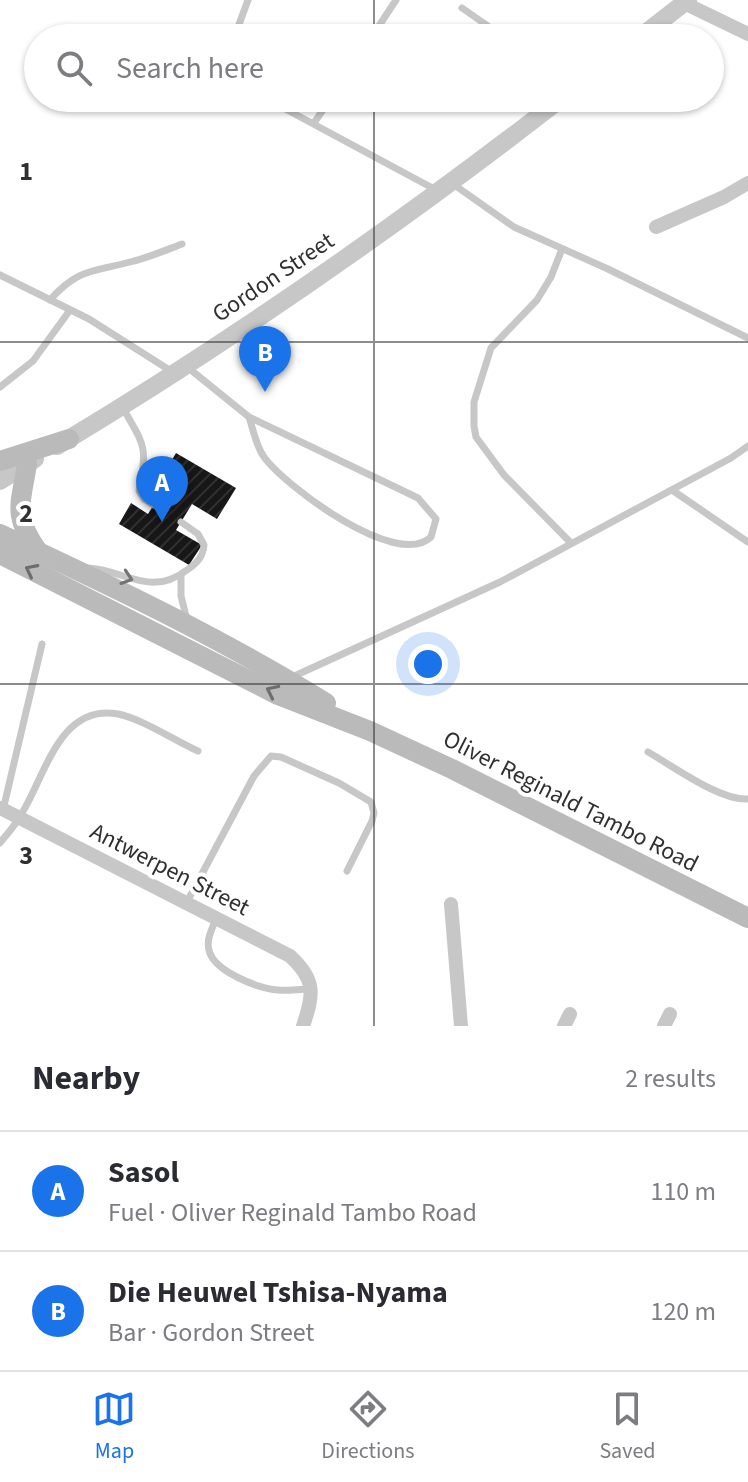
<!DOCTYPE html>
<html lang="en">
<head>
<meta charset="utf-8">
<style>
  :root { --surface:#fff; --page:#f2f2f3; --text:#2b2b33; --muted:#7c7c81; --line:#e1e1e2; --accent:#1a73e8 }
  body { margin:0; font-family:"Source Sans 3",sans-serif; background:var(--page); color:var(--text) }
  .you { position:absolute; left:428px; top:664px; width:28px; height:28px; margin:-20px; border:6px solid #fff; border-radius:50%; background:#1a73e8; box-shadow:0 0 0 12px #1a73e833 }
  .badge { display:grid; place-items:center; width:52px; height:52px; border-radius:50%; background:var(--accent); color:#fff; font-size:26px; font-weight:700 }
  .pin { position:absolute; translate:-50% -66px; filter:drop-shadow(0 2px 4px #0008) }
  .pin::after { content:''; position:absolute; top:42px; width:28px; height:24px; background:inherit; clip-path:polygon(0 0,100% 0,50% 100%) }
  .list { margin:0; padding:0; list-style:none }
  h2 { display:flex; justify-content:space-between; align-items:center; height:104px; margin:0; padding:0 32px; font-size:34px }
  h2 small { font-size:26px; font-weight:400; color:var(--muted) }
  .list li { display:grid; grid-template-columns:52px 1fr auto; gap:24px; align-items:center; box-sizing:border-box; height:120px; padding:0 32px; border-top:2px solid var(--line) }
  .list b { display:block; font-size:30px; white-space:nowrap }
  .list p { margin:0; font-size:26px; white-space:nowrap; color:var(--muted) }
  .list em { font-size:26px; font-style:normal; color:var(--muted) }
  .icon { flex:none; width:44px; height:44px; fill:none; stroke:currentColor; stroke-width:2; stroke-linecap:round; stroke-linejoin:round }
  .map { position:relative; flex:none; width:748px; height:1026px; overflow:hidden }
  .search { position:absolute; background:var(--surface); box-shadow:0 2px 6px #0004; left:24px; right:24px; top:24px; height:88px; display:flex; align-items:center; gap:20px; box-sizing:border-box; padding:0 28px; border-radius:44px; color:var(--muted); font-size:30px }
  .sheet { height:344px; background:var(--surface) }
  nav { display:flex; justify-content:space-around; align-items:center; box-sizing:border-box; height:112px; border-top:2px solid var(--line); background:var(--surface); font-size:22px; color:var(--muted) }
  nav a { display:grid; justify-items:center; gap:4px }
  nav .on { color:var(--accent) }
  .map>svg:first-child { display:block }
</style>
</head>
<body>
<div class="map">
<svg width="748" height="1026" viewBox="0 0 748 1026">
  <defs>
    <pattern id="building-hatch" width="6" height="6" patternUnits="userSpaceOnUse" patternTransform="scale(2)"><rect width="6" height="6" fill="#171717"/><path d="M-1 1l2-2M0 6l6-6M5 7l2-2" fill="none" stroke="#303030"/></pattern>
  </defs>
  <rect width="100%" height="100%" fill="#fff"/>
  <path fill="url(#building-hatch)" d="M176,453L236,488L217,519L192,504L181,522L176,530L202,545L189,565L119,524L131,503L148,514L164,488L151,480L156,471L163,475Z"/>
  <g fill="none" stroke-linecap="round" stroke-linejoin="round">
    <g stroke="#c7c7c7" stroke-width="7">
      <path d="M462,8L505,38"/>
      <path d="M234,38L248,0"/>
      <path d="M371,38L396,0"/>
      <path d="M265,98L438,191"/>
      <path d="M314,123L331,98"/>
      <path d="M453,184L514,227L608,269L748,338"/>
      <path d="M562,249L551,277L537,300L491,348L474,402V426L476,437L504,475L571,543"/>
      <path d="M0,275L89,319L171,371"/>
      <path d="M50,300C79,267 95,272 134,261C150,257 166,250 182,244"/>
      <path d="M186,366L249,417L418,498L436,519L431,537C397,570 285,486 264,457C256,446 253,429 249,417"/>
      <path d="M0,387L33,361L70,310"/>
      <path d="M123,408C146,449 147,445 139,491L144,499L154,505"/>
      <path d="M672,490L748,542"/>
      <path d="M88,568C126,570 150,598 187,570C197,563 203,557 204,545L198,534L181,522"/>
      <path d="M181,575V596L187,620"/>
      <path d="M290,678L500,582L731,458L748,446"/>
      <path d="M648,752C673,766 720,801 748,799"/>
      <path d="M3,810L42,644"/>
      <path d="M0,843C6,835 14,827 19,818C45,779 58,703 118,714C140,718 176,741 198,751"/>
      <path d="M187,902L254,776L271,756L281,757L339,783L371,802L374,813L372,821L347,871"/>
      <path d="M216,919C212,929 206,940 209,950C213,971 259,989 278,990C288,991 299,989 310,989"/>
    </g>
    <g stroke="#c7c7c7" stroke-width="14">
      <path d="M684,3L748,34"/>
      <path d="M656,227L724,197L748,183"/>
      <path d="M0,808L290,956C316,980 314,994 303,1026"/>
      <path d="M451,904L461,1026"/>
      <path d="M564,1026L570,1014"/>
      <path d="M664,1026L670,1014"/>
    </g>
    <g stroke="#c7c7c7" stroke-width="18">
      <path d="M639,38L688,0"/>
      <path d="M57,446C232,341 401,223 562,98"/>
      <path d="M0,481L35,459"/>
    </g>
    <g stroke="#bababa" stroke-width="20">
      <path d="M0,461L69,439"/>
      <path d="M27,464C21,504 12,514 37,550"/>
      <path d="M0,534C110,585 223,639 326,703"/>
      <path d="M0,554L278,695L370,731L452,769L748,918"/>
    </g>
  </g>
  <defs><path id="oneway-chevron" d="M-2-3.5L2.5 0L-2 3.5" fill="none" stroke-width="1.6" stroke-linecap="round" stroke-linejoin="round" transform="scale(2)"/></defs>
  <g stroke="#6e6e6e">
    <use href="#oneway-chevron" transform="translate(31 570) rotate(-153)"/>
    <use href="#oneway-chevron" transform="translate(272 691) rotate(-154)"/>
  </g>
  <use stroke="#747474" href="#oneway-chevron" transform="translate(127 578) rotate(18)"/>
  <path fill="none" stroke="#303030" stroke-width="2" stroke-opacity="0.55" d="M374,0V38M374,98V1026M0,342H748M0,684H748"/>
  <g text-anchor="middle" stroke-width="8" stroke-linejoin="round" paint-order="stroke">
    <g font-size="24" fill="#303030" stroke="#fff">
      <text transform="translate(273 277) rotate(-34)" y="8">Gordon Street</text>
      <text transform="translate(571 801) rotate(27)" y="8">Oliver Reginald Tambo Road</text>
      <text transform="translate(170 869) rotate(27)" y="8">Antwerpen Street</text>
    </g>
  </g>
  <g font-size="26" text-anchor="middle" font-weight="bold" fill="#303030" stroke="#fff" stroke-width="8" stroke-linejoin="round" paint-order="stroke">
    <text x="26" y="180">1</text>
    <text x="26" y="522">2</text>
    <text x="26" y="864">3</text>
  </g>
</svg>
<div class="you"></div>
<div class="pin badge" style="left:162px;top:522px">A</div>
<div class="pin badge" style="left:265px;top:392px">B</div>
<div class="search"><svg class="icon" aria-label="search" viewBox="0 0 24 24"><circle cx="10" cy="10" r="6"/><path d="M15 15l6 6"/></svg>Search here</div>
</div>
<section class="sheet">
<h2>Nearby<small>2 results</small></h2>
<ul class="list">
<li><span class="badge">A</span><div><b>Sasol</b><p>Fuel · Oliver Reginald Tambo Road</p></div><em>110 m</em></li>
<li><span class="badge">B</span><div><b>Die Heuwel Tshisa-Nyama</b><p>Bar · Gordon Street</p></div><em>120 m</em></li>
</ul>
</section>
<nav>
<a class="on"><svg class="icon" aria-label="map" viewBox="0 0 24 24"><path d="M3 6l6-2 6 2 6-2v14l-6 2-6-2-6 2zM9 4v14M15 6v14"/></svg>Map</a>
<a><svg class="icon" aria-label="directions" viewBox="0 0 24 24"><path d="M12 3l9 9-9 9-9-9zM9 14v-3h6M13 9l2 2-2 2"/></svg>Directions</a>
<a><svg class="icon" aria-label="saved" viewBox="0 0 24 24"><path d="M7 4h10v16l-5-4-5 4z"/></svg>Saved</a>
</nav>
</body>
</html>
